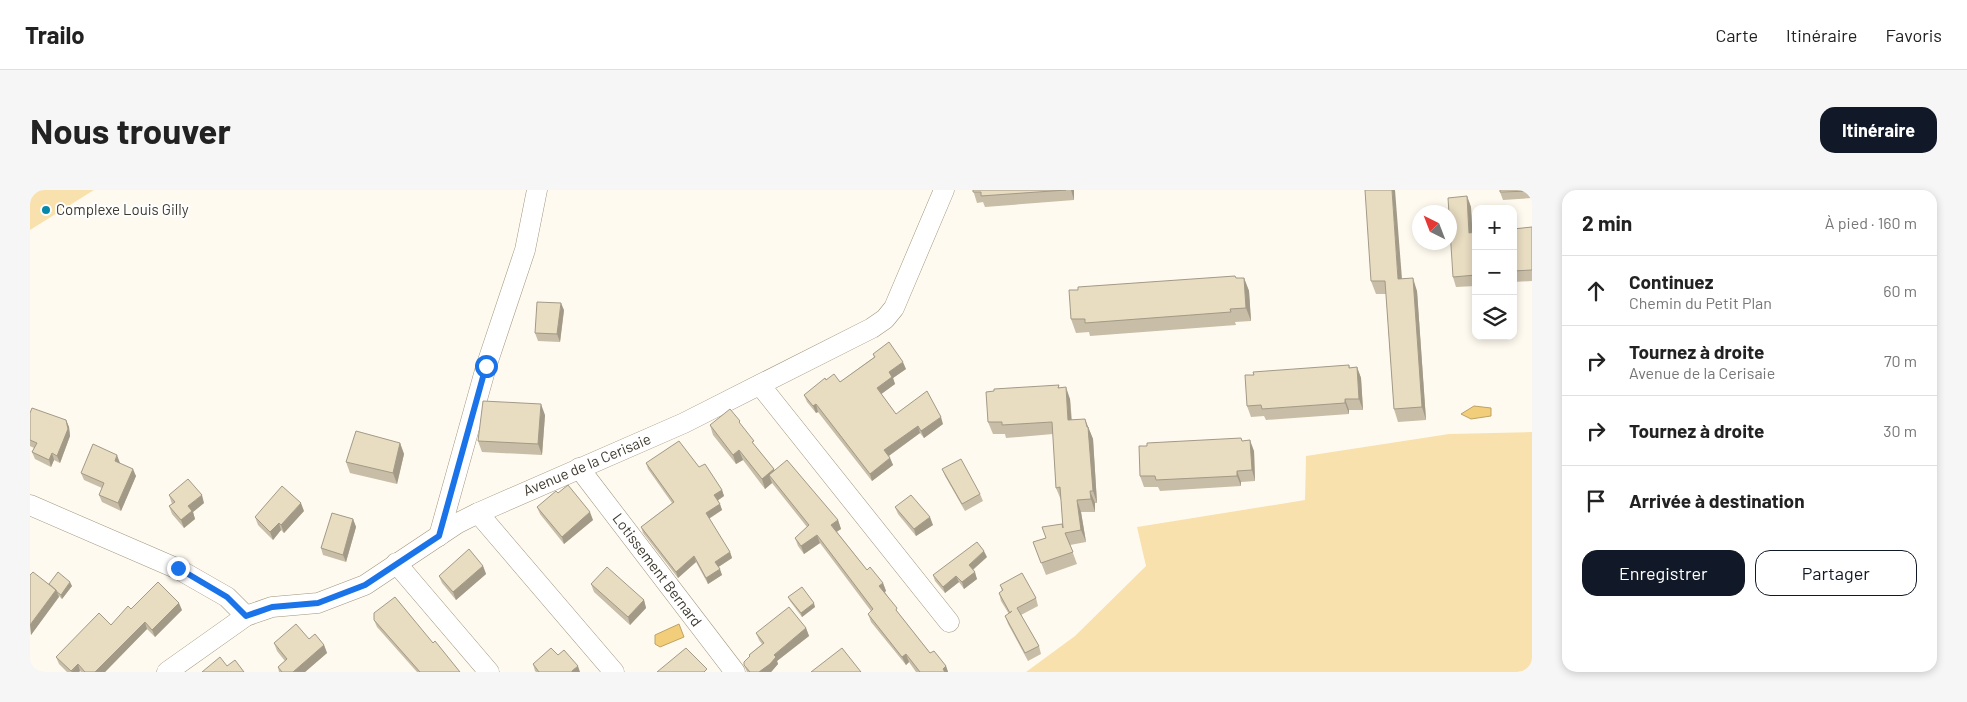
<!DOCTYPE html>
<html lang="fr">
<head>
<meta charset="utf-8">
<style>
  :root { --surface:#fff; --page:#f6f6f6; --text:#222; --muted:#767676; --line:#e0e0e0; --accent:#111827 }
  body { margin:0; font-family:Barlow,sans-serif; background:var(--page); color:var(--text) }
  .controls { position:absolute; right:15px; top:15px; display:grid; overflow:hidden; border-radius:10px; box-shadow:0 2px 8px #0003 }
  .controls button { width:45px; height:45px; display:grid; place-items:center; padding:0; border:0; border-bottom:1px solid var(--line); background:var(--surface); color:var(--text); font:25px sans-serif }
  .compass { position:absolute; left:1382px; top:15px; width:45px; height:45px; border-radius:50%; background:var(--surface); box-shadow:0 2px 8px #0003; rotate:318deg }
  .stop { position:absolute; width:15px; height:15px; margin:-11px; border:4px solid #1a73e8; border-radius:50%; background:#fff }
  .stop.end { background:#1a73e8; border-color:#fff; box-shadow:0 1px 5px #0008 }
  .list { margin:0; padding:0; list-style:none }
  h2 { display:flex; justify-content:space-between; align-items:center; height:65px; margin:0; padding:0 20px; font-size:21px }
  h2 small { font-size:16px; font-weight:400; color:var(--muted) }
  .list li { display:grid; grid-template-columns:32px 1fr auto; gap:15px; align-items:center; box-sizing:border-box; height:70px; padding:0 20px; border-top:1px solid var(--line) }
  .list b { display:block; font-size:19px; white-space:nowrap }
  .list p { margin:0; font-size:16px; white-space:nowrap; color:var(--muted) }
  .list em { font-size:16px; font-style:normal; color:var(--muted) }
  .actions { display:flex; gap:10px; padding:15px 20px }
  .actions a { flex:1; padding:11px 0; border:1px solid var(--accent); border-radius:15px; text-align:center; font-size:18px; color:var(--accent) }
  .actions .main { background:var(--accent); color:#fff }
  .icon { flex:none; width:28px; height:28px; fill:none; stroke:currentColor; stroke-width:2; stroke-linecap:round; stroke-linejoin:round }
  .map { position:relative; flex:none; width:1502px; height:482px; overflow:hidden; border-radius:15px }
  header { display:flex; align-items:center; gap:30px; box-sizing:border-box; height:70px; padding:0 25px; background:var(--surface); border-bottom:1px solid var(--line) }
  header strong { font-size:24px }
  nav { display:flex; gap:28px; margin-inline-start:auto; font-size:18px }
  .intro { display:flex; align-items:center; justify-content:space-between; box-sizing:border-box; height:120px; padding:0 30px }
  h1 { margin:0; font-size:35px }
  .button { padding:12px 22px; border-radius:15px; background:var(--accent); color:#fff; font-size:18px; font-weight:700 }
  main { display:flex; gap:30px; padding:0 30px }
  aside { flex:1; background:var(--surface); border-radius:15px; box-shadow:0 2px 8px #0003 }
  .map>svg:first-child { display:block }
</style>
</head>
<body>
<header>
<strong>Trailo</strong>
<nav><a>Carte</a><a>Itinéraire</a><a>Favoris</a></nav>
</header>
<div class="intro"><h1>Nous trouver</h1><a class="button">Itinéraire</a></div>
<main>
<div class="map">
<svg width="1502" height="482" viewBox="0 0 1502 482">
  <rect width="100%" height="100%" fill="#fffaef"/>
  <g fill="#f9e1ad">
    <path d="M0,0H64L0,40Z"/>
    <path d="M1502,242V482H996L1045,446L1116,376L1107,337L1275,310L1276,266L1419,244Z"/>
  </g>
  <g fill="#f3ce7a" stroke="#bda264">
    <path d="M1444,216L1461,218V226L1441,229L1431,224Z"/>
    <path d="M649,434L654,447L630,457L625,454V445Z"/>
  </g>
  <g fill="none" stroke-linecap="round" stroke-linejoin="round">
    <defs>
      <g id="minor">
        <path d="M730,195L919,432"/>
        <path d="M549,278L705,482"/>
        <path d="M0,315L148,379L197,407L216,426"/>
        <path d="M448,323L584,482"/>
        <path d="M409,346L456,177L495,60L507,0"/>
        <path d="M366,373L459,482"/>
        <path d="M137,482L216,426L242,417L288,413L335,395L428,333L448,323L654,233L842,138L855,129L864,118L914,0"/>
      </g>
    </defs>
    <use href="#minor" stroke="#a1957c" stroke-width="21"/>
    <use href="#minor" stroke="#fff" stroke-width="20"/>
  </g>
  <g fill="#c8bda6">
    <path d="M943,0H1044V10L955,17L953,12L947,13Z"/>
    <path d="M1502,0V8L1473,10L1470,2Z"/>
    <path d="M1437,6L1441,17L1442,43L1446,42V96L1426,97L1423,87Z"/>
    <path d="M1502,37V91L1483,92V39Z"/>
    <path d="M1205,86L1206,88H1214L1219,101L1221,131L1205,132L1206,135L1060,146L1059,142L1046,143L1041,129Z"/>
    <path d="M1372,89L1387,101L1396,230L1368,232L1364,219L1356,104H1346L1341,91Z"/>
    <path d="M534,120L530,152L508,151L505,143Z"/>
    <path d="M843,164L876,179L863,188L865,194L851,204L866,224L913,234L894,248L890,243L859,266L863,275L842,291L788,222L786,223L777,212L774,205L796,190L810,192L844,167Z"/>
    <path d="M1319,175L1320,178L1327,177L1331,188L1333,220H1319V224L1236,230L1234,226L1221,227L1217,216Z"/>
    <path d="M1029,195V197L1040,209L1042,230L1058,237L1063,249L1067,313H1065V322H1051L1056,352L1040,355L1047,374L1016,385L1003,352L1016,348L1033,338L1031,310L1026,298L1023,244L976,248L975,244H963L958,232Z"/>
    <path d="M0,223L36,230L39,237L40,246L30,273L24,270L21,277L5,269L2,262L4,258L0,256Z"/>
    <path d="M515,225L512,265L452,262L448,251Z"/>
    <path d="M680,235L712,237L726,257L745,281L808,330L811,339L807,342L837,380L853,393L856,401L855,402L869,424L900,463L916,476L918,482H886L879,472L876,475L841,432L838,424L841,421L790,353L774,364L768,356L765,348L777,337L742,293L735,299L713,270L706,274L683,245Z"/>
    <path d="M1212,251L1224,261L1225,291L1211,292V296L1130,301L1128,297H1114L1110,286Z"/>
    <path d="M370,253L374,264L367,294L320,283L316,272Z"/>
    <path d="M90,273L106,286L91,321L72,312L69,305L72,298L54,290L51,283Z"/>
    <path d="M616,273L669,277L692,300L694,306L688,310L692,320L679,329L700,362L702,368L688,377L692,385L678,394L666,372L648,388L613,343L611,337L642,313L618,279Z"/>
    <path d="M912,279L950,304L953,311L935,321L915,286Z"/>
    <path d="M528,303L563,330L534,354L510,324L507,317Z"/>
    <path d="M139,305L174,313L163,322L165,329L154,338L142,324L139,316L142,314Z"/>
    <path d="M865,317L903,335L886,346L868,324Z"/>
    <path d="M274,321L254,343L251,340L243,350L228,335L225,327Z"/>
    <path d="M323,329L326,337L316,372L293,365L291,358Z"/>
    <path d="M957,367L943,380L947,389L934,399L929,392L915,403L905,391L903,385Z"/>
    <path d="M453,376L456,384L426,410L412,393L409,386Z"/>
    <path d="M0,385L19,394L42,396L32,409L29,406L1,445Z"/>
    <path d="M561,394L614,410L616,418L600,435L564,402Z"/>
    <path d="M970,395L1006,408L1008,416L991,425L1009,456L1011,464L998,471L978,434L975,426L979,424L971,411L969,403L972,401Z"/>
    <path d="M758,407L785,417L772,427L760,411Z"/>
    <path d="M101,419L152,420L125,447L117,439L75,482H51L50,481L49,482H37L29,474L26,467L81,435Z"/>
    <path d="M344,430L403,453L430,482H387L347,437Z"/>
    <path d="M776,438L779,446L747,471L748,474L741,482H717L714,475L720,466L719,465L732,454L729,450L726,443Z"/>
    <path d="M279,449L294,455L297,463L275,482H249L248,477L255,471L247,461L244,453Z"/>
    <path d="M528,465L550,482H506L505,481L503,474Z"/>
  </g>
  <g fill="#a29a87">
    <path d="M1041,0H1044V10Z"/>
    <path d="M1362,0H1365L1373,102L1368,89Z"/>
    <path d="M1437,6L1441,17L1443,54L1439,43Z"/>
    <path d="M1214,88L1219,101L1221,131L1216,118Z"/>
    <path d="M1383,88L1387,101L1396,230L1392,217Z"/>
    <path d="M531,113L534,120L530,152L527,144Z"/>
    <path d="M873,172L876,179L863,188L865,194L850,205L847,198L859,182Z"/>
    <path d="M1327,177L1331,188L1333,220L1329,209Z"/>
    <path d="M1036,197L1040,209L1042,243L1038,230Z"/>
    <path d="M1315,209L1319,220V224L1315,213Z"/>
    <path d="M511,214L515,225L512,265L508,254Z"/>
    <path d="M786,214L788,222L786,223L783,216Z"/>
    <path d="M911,227L913,234L894,248L891,241Z"/>
    <path d="M1055,229L1063,249L1067,313L1063,301Z"/>
    <path d="M36,230L39,237L40,246L30,273L27,266Z"/>
    <path d="M888,236L890,243L857,267L854,260Z"/>
    <path d="M1220,250L1224,261L1225,291L1222,280Z"/>
    <path d="M370,253L374,264L367,294L363,283Z"/>
    <path d="M709,260L713,270L706,274L703,265Z"/>
    <path d="M22,263L24,270L21,277L19,270Z"/>
    <path d="M87,265L90,273L88,278L85,271Z"/>
    <path d="M860,268L863,275L842,291L840,284Z"/>
    <path d="M103,279L106,286L91,321L88,313Z"/>
    <path d="M744,279L748,289L739,285L742,293L735,299L732,289Z"/>
    <path d="M1207,281L1211,292V296L1207,286Z"/>
    <path d="M692,300L694,306L687,311L684,305Z"/>
    <path d="M1060,301L1065,313V322L1061,309Z"/>
    <path d="M172,305L174,313L163,322L165,329L154,338L151,330L158,316Z"/>
    <path d="M1047,310L1051,322L1056,352L1051,340Z"/>
    <path d="M271,313L274,321L254,343L251,335Z"/>
    <path d="M690,314L692,320L678,329L676,323Z"/>
    <path d="M560,322L563,330L534,354L532,347Z"/>
    <path d="M900,327L903,335L886,346L884,339Z"/>
    <path d="M323,329L326,337L316,372L313,365Z"/>
    <path d="M808,330L811,339L804,343L801,335Z"/>
    <path d="M249,333L251,340L243,350L240,342Z"/>
    <path d="M787,345L790,353L774,364L771,356Z"/>
    <path d="M954,361L957,367L941,381L939,375Z"/>
    <path d="M700,362L702,368L687,378L685,372Z"/>
    <path d="M664,366L666,372L648,388L646,382Z"/>
    <path d="M453,376L456,384L426,410L423,402Z"/>
    <path d="M690,379L692,385L678,394L676,388Z"/>
    <path d="M945,382L947,389L934,399L932,392Z"/>
    <path d="M926,386L929,392L915,403L913,397Z"/>
    <path d="M40,392L42,396L32,409L31,405Z"/>
    <path d="M853,393L856,401L852,404L849,396Z"/>
    <path d="M26,400L29,407L1,445L0,435Z"/>
    <path d="M614,410L616,418L600,435L598,427Z"/>
    <path d="M149,413L152,420L125,447L122,440Z"/>
    <path d="M784,413L785,417L772,427L771,423Z"/>
    <path d="M115,432L117,439L75,482H65Z"/>
    <path d="M776,438L779,446L747,471L748,474L742,481L741,482H729L744,465Z"/>
    <path d="M294,455L297,463L275,482H263Z"/>
    <path d="M876,464L879,472L876,475L872,467Z"/>
    <path d="M48,474L50,481L49,482H41Z"/>
    <path d="M548,476L550,482H542V481Z"/>
    <path d="M916,476L918,482H914L913,479Z"/>
  </g>
  <g fill="#e8dcc1" stroke="#a29a87">
    <path d="M943,0H1036L951,6V2H943Z"/>
    <path d="M1335,0H1362L1368,89L1383,88L1392,217L1364,219L1355,91H1341Z"/>
    <path d="M1470,0H1502V1L1470,2Z"/>
    <path d="M1437,6L1439,43L1446,42V85L1423,87L1418,8Z"/>
    <path d="M1502,37V80L1483,81V39Z"/>
    <path d="M1205,86L1206,88H1214L1216,118L1200,119L1201,122L1055,133V129H1041L1039,100H1048V97Z"/>
    <path d="M507,112L531,113L527,144L505,143Z"/>
    <path d="M859,152L873,172L859,182L862,187L847,198L866,224L897,201L911,227L891,241L888,236L854,260L860,268L840,284L786,214L783,216L774,205L795,188L796,190L804,184L810,192L845,167L843,164Z"/>
    <path d="M1319,175V178L1327,177L1329,209H1315V213L1232,219L1231,215L1217,216L1215,185H1224L1223,182Z"/>
    <path d="M1029,195L1028,198L1036,197L1038,230L1055,229L1057,237H1058L1063,301H1060L1061,309L1047,310L1051,340L1035,343L1043,362L1011,373L1003,352L1016,348L1012,337L1032,334L1033,338L1030,297L1026,298L1022,232L972,235V232H958L956,202L964,201V199Z"/>
    <path d="M453,211L511,214L508,254L448,251Z"/>
    <path d="M2,218L36,230L38,239L27,266L22,263L19,270L2,262L7,253L0,250V223Z"/>
    <path d="M700,219L710,231L709,232L724,251L722,252L744,279L732,289L709,260L703,265L680,235Z"/>
    <path d="M326,241L370,253L363,283L316,272Z"/>
    <path d="M1211,248L1212,251L1220,250L1222,280L1207,281V286L1126,290L1125,286H1110L1109,256H1117V253Z"/>
    <path d="M649,251L669,277L675,274L692,300L684,305L690,314L676,323L700,362L685,372L690,379L676,388L664,366L646,382L611,337L644,312L616,273Z"/>
    <path d="M63,254L87,265L85,271L103,279L88,313L69,305L74,293L51,283Z"/>
    <path d="M931,269L950,304L932,314L912,279Z"/>
    <path d="M757,270L808,330L801,335L837,380L840,377L853,393L849,396L867,418L866,420L900,463L904,461L916,476L913,479L915,482H890L876,464L872,467L838,424L843,419L787,345L771,356L765,348L779,335L739,285Z"/>
    <path d="M158,289L172,305L158,316L162,321L151,330L139,316L145,312L139,305Z"/>
    <path d="M538,295L560,322L532,347L507,317L526,301L528,303Z"/>
    <path d="M252,296L271,313L251,335L249,333L240,342L225,327Z"/>
    <path d="M881,305L900,327L884,339L865,317Z"/>
    <path d="M302,323L323,329L313,365L291,358Z"/>
    <path d="M947,352L954,361L939,375L945,382L932,392L926,386L913,397L903,385Z"/>
    <path d="M439,359L453,376L423,402L409,386Z"/>
    <path d="M577,377L614,410L598,427L561,394Z"/>
    <path d="M3,382L26,400L0,435V385Z"/>
    <path d="M28,382L40,392L31,405L27,402L26,400L19,394Z"/>
    <path d="M992,383L1006,408L987,418L1009,456L995,463L975,426L982,421L980,423L969,403L973,400L970,395Z"/>
    <path d="M128,392L149,413L122,440L115,432L65,482H55L48,474L41,481L26,467L69,423L81,435L98,416L101,419Z"/>
    <path d="M772,397L784,413L771,423L758,407Z"/>
    <path d="M365,407L403,453L405,451L430,482H390L344,430V423Z"/>
    <path d="M759,417L776,438L744,465L746,467L740,474L729,482H720L714,475V472L720,466L719,465L734,453L726,443Z"/>
    <path d="M266,434L279,449L285,444L294,455L263,482H252L248,477L257,469L244,453Z"/>
    <path d="M521,458L528,465L534,460L548,476L542,481V482H509L503,474Z"/>
    <path d="M656,458L677,479L674,482H627Z"/>
    <path d="M812,458L831,482H781Z"/>
    <path d="M190,467L197,476L205,470L214,482H172Z"/>
  </g>
  <g fill="none" stroke-linecap="round" stroke-linejoin="round">
    <path stroke="#1a73e8" stroke-width="6" d="M148,378L197,407L216,426L242,417L288,413L335,395L409,346L456,176"/>
  </g>
  <circle fill="#0489aa" stroke="#fff" stroke-width="2" cx="16" cy="20" r="5"/>
  <g text-anchor="middle" stroke-width="4" stroke-linejoin="round" paint-order="stroke">
    <g font-size="15" fill="#3e3a2f" stroke="#fff" text-anchor="start">
      <text x="26" y="25">Complexe Louis Gilly</text>
    </g>
    <g font-size="15" fill="#3e3a2f" stroke="#fff">
      <text transform="translate(557 275) rotate(-23)" y="5">Avenue de la Cerisaie</text>
      <text transform="translate(627 380) rotate(53)" y="5">Lotissement Bernard</text>
    </g>
  </g>
</svg>
<div class="controls">
<button>+</button>
<button>−</button>
<button><svg class="icon" aria-label="layers" viewBox="0 0 24 24"><path d="M12 4l9 5-9 5-9-5zM3 14l9 5 9-5"/></svg></button>
</div>
<svg class="compass" viewBox="-18 -18 36 36"><path d="M0-13l5 13h-10z" fill="#e53935"/><path d="M0 13l5-13h-10z" fill="#767676"/></svg>
<div class="stop" style="left:456px;top:176px"></div>
<div class="stop end" style="left:148px;top:378px"></div>
</div>
<aside>
<h2>2 min<small>À pied · 160 m</small></h2>
<ul class="list">
<li><svg class="icon" aria-label="ahead" viewBox="0 0 24 24"><path d="M12 20V5M6 11l6-6 6 6"/></svg><div><b>Continuez</b><p>Chemin du Petit Plan</p></div><em>60 m</em></li>
<li><svg class="icon" aria-label="right" viewBox="0 0 24 24"><path d="M7 20v-9h11M14 6l5 5-5 5"/></svg><div><b>Tournez à droite</b><p>Avenue de la Cerisaie</p></div><em>70 m</em></li>
<li><svg class="icon" aria-label="right" viewBox="0 0 24 24"><path d="M7 20v-9h11M14 6l5 5-5 5"/></svg><div><b>Tournez à droite</b></div><em>30 m</em></li>
<li><svg class="icon" aria-label="arrive" viewBox="0 0 24 24"><path d="M6 21V4h12l-3 4 3 4H6"/></svg><div><b>Arrivée à destination</b></div></li>
</ul>
<div class="actions"><a class="main">Enregistrer</a><a>Partager</a></div>
</aside>
</main>
</body>
</html>
